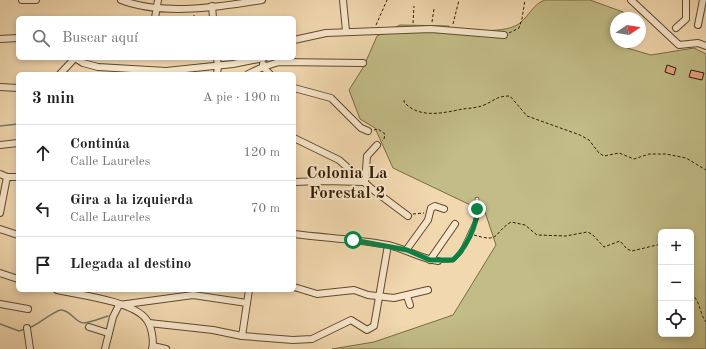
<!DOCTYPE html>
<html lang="es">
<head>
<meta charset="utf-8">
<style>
  :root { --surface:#fff; --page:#f2f2f2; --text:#222; --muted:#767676; --line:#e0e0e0 }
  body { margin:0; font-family:"Old Standard TT",serif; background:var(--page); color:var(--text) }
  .controls { position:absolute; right:12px; bottom:12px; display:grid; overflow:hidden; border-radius:6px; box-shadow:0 2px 6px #0003 }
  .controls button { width:36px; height:36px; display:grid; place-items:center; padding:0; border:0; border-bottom:1px solid var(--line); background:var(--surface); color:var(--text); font:20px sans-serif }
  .compass { position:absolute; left:610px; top:12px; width:36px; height:36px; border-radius:50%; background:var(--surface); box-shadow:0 2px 6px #0003; rotate:78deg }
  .stop { position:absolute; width:12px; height:12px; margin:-9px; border:3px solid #0b8043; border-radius:50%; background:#fff }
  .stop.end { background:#0b8043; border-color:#fff; box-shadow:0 1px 4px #0008 }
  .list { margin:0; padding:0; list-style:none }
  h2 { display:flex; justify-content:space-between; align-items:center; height:52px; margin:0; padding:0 16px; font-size:17px }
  h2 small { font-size:13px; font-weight:400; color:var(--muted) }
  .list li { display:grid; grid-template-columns:26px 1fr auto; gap:12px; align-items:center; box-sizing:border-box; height:56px; padding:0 16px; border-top:1px solid var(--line) }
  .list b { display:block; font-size:15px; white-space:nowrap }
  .list p { margin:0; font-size:13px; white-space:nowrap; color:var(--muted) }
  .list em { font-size:13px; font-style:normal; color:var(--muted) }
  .icon { flex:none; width:22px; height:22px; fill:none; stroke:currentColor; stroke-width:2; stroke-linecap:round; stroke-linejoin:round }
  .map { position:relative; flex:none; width:706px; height:349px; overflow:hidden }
  .search { position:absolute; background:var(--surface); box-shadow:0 2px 6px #0003; left:16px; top:16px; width:280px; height:44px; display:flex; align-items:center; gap:10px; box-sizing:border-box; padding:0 14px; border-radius:6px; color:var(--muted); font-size:15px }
  .panel { position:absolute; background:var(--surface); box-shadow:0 2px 6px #0003; left:16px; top:72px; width:280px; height:220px; border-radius:6px }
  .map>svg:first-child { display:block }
</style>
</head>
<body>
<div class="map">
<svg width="706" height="349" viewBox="0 0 706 349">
  <rect width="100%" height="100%" fill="#f2d8af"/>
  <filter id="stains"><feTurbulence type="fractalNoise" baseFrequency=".005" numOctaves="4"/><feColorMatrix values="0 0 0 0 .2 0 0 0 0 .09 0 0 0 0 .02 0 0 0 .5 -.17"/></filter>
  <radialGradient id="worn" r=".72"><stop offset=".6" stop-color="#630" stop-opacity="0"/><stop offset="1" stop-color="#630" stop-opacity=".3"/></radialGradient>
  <path fill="#c2bc86" stroke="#796c43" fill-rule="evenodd" d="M545,0H590L623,12L626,18H616V42H623L627,48L651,55L694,48L706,54V349H332L374,342L453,315L496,245L485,212L393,168L375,128L360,119L349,90L364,66L377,36L400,25L449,26L451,31C468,30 507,34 520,23C529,16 533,4 545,0ZM661,232H691V334H661Z"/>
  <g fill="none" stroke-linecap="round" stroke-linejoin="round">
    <g stroke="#73796d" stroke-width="1.5">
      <path d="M0,126L18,124"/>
      <path d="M0,324L19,331L25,329"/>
      <path d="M29,328C38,325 55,310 61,310C71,310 75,323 84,323C92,322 101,318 108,316"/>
    </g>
  </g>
  <g fill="#e9a387" stroke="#301b00">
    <path d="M667,65L676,68L674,75L665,72Z"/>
    <path d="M691,70L704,73L702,80L689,77Z"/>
  </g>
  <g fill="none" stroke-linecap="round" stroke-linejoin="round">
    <defs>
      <path id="service" d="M438,261L453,260L461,252L477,218V199"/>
      <g id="minor">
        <path d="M22,0H36"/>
        <path d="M121,0C162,16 220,7 262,0"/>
        <path d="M343,0L346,31"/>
        <path d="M631,0L679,45L698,43L706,46"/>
        <path d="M212,6L213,18"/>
        <path d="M155,18L158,0"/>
        <path d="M698,25L703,0"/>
        <path d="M676,28L686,19V0"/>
        <path d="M0,39L18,38"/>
        <path d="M294,40L326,33L431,29L504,35"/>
        <path d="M75,58L83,63L98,67L166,71L233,64L264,58"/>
        <path d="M60,74L75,58"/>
        <path d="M217,74L218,66L217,58"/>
        <path d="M248,74L263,67V64"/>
        <path d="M270,74L263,67L279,62L363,63"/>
        <path d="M0,87L18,88"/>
        <path d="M294,88L331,98L361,128L368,131"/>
        <path d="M294,138L339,160L372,189L408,216"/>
        <path d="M0,145L18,143"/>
        <path d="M0,174L7,177H18"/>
        <path d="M294,182L322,181L365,182"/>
        <path d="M365,182L367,156L377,145"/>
        <path d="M0,213L7,177"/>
        <path d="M0,229L18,235"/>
        <path d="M294,234C325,238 357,239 388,245C406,249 421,259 438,261"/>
        <path d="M407,249L428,220L431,208L435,206L444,209"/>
        <path d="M430,260L455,224"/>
        <path d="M0,273L18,279"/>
        <path d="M294,287L317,294L354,290L368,295L394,298L428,290"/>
        <path d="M57,290C80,295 132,301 146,319C152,326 154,341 152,349"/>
        <path d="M407,296L410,305"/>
        <path d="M0,304L28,309"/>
        <path d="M119,305L193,295L247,303"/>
        <path d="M149,323L213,330L242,336L293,340L312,339L351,320L367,330L374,326L388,245"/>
        <path d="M89,327L108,333"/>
        <path d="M27,328L30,349"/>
        <path d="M242,336L249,290"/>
        <path d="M153,346L166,349"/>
        <path d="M105,349L113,317L119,305"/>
      </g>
    </defs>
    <use href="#service" stroke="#604a2c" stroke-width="4.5"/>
    <use href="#minor" stroke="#604a2c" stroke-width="8"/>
    <g stroke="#301b00" stroke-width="1" stroke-dasharray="3 2" stroke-linecap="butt">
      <path d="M194,15V18"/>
      <path d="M432,22L434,9"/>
      <path d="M413,23L414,6"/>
      <path d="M453,24L459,0"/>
      <path d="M376,25L387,0"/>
      <path d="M509,33L519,28L522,19L525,0"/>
      <path d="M404,100V102C419,119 443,113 463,109C470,108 477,108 484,105C496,100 496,96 510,96L527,116L580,135L589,140L599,153L604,156L619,153L634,159L649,154H666L686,158L706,170"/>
      <path d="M374,130L378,129L385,134L384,139L382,141"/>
      <path d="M413,214L424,213"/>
      <path d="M474,235C501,243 492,234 511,222L525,225L537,235L566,236L587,232L592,234L604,247L620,241L627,249L632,251L661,244"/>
      <path d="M691,294C701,301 699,313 706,322"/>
    </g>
    <use href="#service" stroke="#f7e6cb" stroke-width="3"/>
    <use href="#minor" stroke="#f7e6cb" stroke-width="6"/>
  </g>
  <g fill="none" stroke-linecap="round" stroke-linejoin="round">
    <path stroke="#0b8043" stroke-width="5" d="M353,240L407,250L430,260H453C466,248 477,226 477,209"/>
  </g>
  <g text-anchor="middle" stroke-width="4" stroke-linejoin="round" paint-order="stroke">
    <g font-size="17" font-weight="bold" fill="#301b00" stroke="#f7e6cb">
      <text x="347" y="178">Colonia La<tspan x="347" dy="20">Forestal 2</tspan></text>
    </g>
  </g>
  <rect width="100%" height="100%" filter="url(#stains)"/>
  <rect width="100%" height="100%" fill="url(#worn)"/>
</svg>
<div class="controls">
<button>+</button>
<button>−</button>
<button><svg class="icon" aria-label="locate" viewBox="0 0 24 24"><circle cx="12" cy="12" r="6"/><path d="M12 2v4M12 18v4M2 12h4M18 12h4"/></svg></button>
</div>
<svg class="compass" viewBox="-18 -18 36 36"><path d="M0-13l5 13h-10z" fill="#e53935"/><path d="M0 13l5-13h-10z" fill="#767676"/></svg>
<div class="stop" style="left:353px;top:240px"></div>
<div class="stop end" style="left:477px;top:209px"></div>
<div class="search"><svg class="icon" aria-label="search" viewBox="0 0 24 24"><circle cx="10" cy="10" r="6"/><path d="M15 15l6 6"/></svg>Buscar aquí</div>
<section class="panel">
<h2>3 min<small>A pie · 190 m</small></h2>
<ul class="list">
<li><svg class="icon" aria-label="ahead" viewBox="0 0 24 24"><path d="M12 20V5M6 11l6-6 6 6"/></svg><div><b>Continúa</b><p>Calle Laureles</p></div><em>120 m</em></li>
<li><svg class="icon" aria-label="left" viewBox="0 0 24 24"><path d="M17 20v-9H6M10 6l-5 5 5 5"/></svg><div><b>Gira a la izquierda</b><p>Calle Laureles</p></div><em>70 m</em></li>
<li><svg class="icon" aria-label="arrive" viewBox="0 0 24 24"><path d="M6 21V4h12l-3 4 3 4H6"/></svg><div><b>Llegada al destino</b></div></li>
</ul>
</section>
</div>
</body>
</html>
